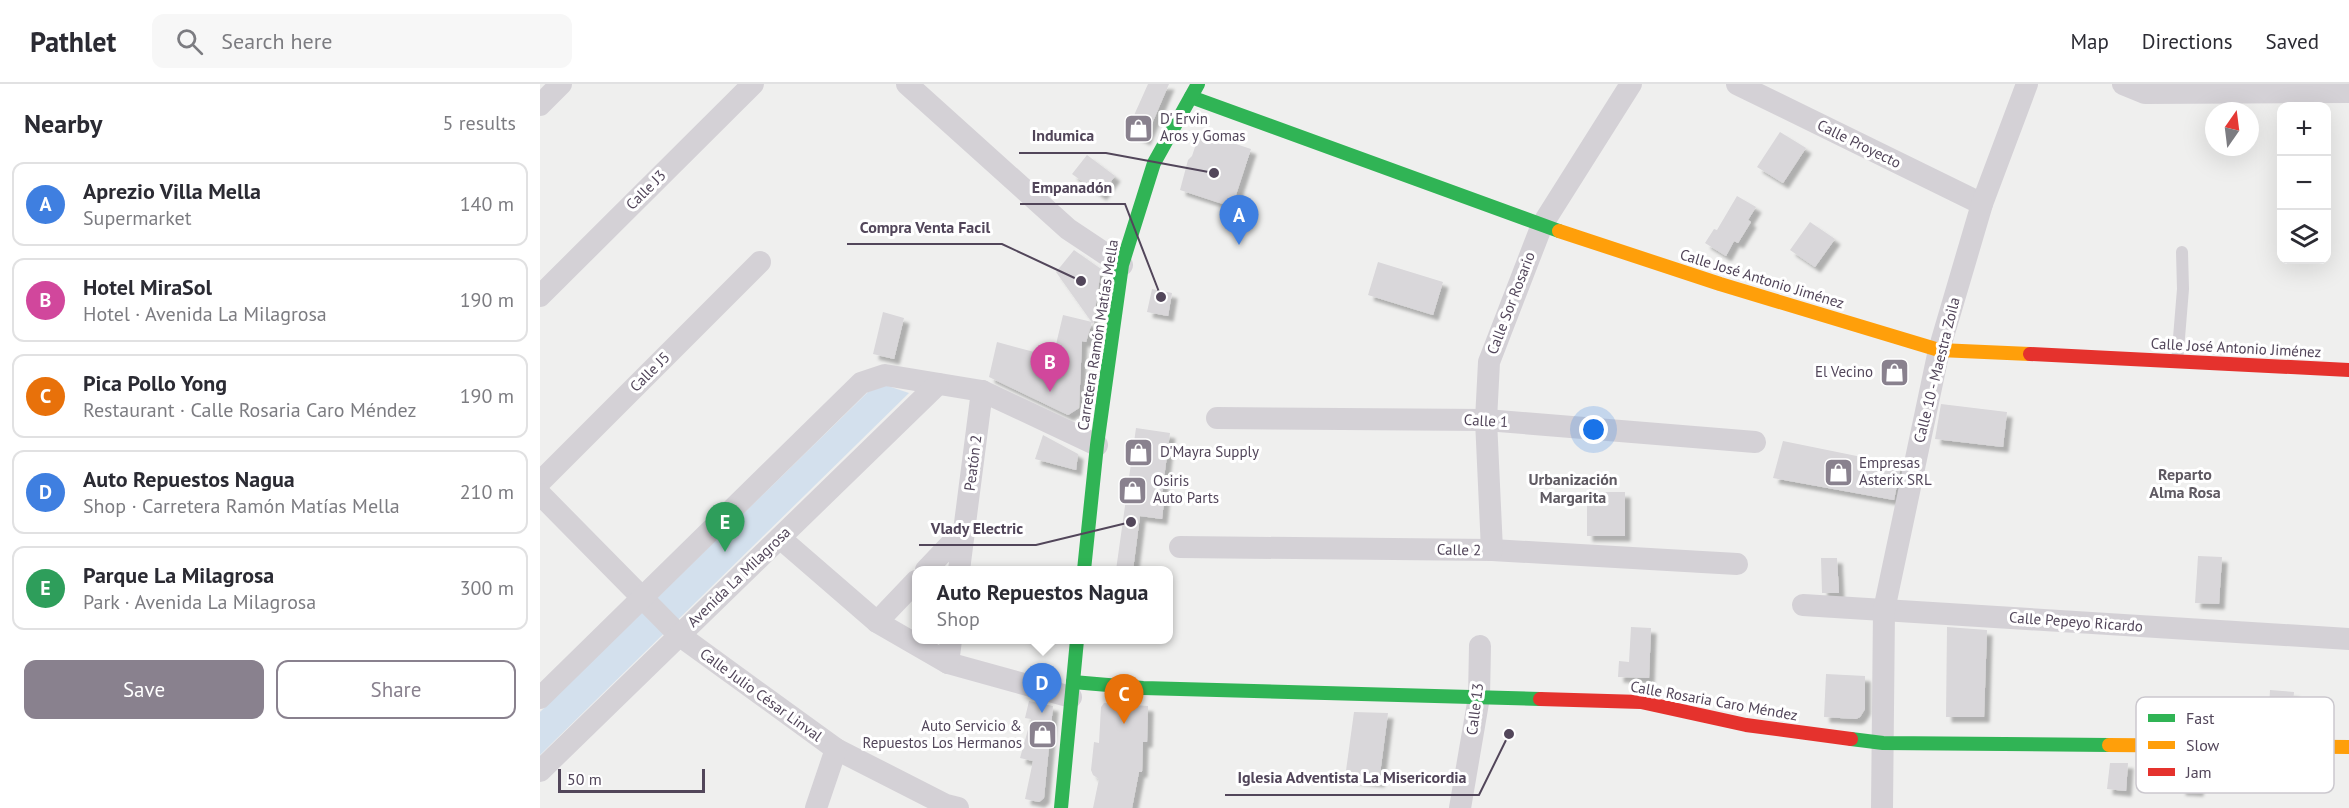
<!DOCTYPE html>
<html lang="en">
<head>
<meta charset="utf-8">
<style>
  :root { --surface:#fff; --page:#f7f7f7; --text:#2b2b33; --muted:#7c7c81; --line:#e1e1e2; --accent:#89818e }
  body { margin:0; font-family:"PT Sans",sans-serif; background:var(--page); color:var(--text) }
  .controls { position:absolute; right:18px; top:18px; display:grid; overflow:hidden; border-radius:12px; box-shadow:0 6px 24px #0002 }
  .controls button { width:54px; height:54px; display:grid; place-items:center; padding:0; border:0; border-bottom:2px solid var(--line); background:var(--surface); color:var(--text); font:30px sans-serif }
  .compass { position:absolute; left:1665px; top:18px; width:54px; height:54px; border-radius:50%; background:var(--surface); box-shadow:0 6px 24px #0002; rotate:14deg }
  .scale { position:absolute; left:18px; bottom:15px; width:147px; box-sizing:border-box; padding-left:6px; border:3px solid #52465a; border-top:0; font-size:16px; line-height:21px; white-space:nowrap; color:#52465a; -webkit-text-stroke:4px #fff; paint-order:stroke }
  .you { position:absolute; left:1054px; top:346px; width:21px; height:21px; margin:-15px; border:4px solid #fff; border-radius:50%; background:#1a73e8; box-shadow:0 0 0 9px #1a73e833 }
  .badge { display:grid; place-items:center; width:39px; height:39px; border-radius:50%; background:var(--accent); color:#fff; font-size:20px; font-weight:700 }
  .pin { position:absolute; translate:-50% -50px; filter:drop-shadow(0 2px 3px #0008) }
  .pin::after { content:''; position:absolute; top:32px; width:21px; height:18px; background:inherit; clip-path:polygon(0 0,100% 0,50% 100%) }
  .popup { position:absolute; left:372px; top:482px; width:261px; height:78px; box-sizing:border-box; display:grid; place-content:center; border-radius:12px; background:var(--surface); filter:drop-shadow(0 2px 4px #0005); font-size:20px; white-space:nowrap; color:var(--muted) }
  .popup b { font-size:22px; color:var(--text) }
  .popup::after { content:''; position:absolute; left:50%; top:100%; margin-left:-12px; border:12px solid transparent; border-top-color:var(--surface) }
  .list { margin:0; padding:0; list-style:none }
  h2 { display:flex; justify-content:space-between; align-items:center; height:78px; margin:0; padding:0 24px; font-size:26px }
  h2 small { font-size:20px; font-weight:400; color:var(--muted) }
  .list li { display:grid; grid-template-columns:39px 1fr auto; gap:18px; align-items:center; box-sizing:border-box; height:84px; margin:0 12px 12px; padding:0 12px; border:2px solid var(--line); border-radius:12px }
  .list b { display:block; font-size:22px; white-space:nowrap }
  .list p { margin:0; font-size:20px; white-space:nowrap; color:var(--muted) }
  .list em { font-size:20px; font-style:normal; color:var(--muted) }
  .actions { display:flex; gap:12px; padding:18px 24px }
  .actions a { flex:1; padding:14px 0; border:2px solid var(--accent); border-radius:12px; text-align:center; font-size:21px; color:var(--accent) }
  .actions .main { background:var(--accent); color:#fff }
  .icon { flex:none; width:33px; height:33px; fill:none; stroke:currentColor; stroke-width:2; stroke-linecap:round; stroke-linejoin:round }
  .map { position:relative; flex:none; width:1809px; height:724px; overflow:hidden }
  header { display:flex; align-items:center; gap:36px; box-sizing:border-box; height:84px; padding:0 30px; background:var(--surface); border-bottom:2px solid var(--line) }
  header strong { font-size:28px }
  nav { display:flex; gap:33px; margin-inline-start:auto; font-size:21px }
  .search { width:420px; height:54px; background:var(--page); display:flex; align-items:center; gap:15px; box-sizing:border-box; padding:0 21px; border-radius:12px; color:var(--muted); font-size:22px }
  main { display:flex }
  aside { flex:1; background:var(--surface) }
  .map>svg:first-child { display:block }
</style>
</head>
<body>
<header>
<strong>Pathlet</strong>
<div class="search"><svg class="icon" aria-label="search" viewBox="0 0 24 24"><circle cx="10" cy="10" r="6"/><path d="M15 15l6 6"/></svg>Search here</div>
<nav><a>Map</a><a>Directions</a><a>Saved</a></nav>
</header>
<main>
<aside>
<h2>Nearby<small>5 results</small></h2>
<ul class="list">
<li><span class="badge" style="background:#3f7fe0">A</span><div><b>Aprezio Villa Mella</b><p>Supermarket</p></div><em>140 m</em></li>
<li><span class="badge" style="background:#d1479c">B</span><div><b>Hotel MiraSol</b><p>Hotel · Avenida La Milagrosa</p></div><em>190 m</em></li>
<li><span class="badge" style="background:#e8710a">C</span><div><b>Pica Pollo Yong</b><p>Restaurant · Calle Rosaria Caro Méndez</p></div><em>190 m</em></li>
<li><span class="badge" style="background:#3f7fe0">D</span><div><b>Auto Repuestos Nagua</b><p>Shop · Carretera Ramón Matías Mella</p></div><em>210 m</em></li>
<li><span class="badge" style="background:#2e9e5b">E</span><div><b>Parque La Milagrosa</b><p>Park · Avenida La Milagrosa</p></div><em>300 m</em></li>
</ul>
<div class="actions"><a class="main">Save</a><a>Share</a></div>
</aside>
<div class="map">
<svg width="1809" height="724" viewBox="0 0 1809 724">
  <defs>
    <filter id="shadow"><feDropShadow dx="5.5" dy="5.5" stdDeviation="1.5" flood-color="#0004"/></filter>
  </defs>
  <rect width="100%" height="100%" fill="#efefee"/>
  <path fill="#d3e0ed" d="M345,301L369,309L0,671V628L328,308Z"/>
  <g fill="#d9d7da" filter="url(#shadow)">
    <path d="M608,0H629L605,56L587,47Z"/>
    <path d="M660,48L711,65L692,123L640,106L648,76L652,72Z"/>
    <path d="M1240,48L1266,64L1243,99L1217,83Z"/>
    <path d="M547,71L575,92L561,111L532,90Z"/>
    <path d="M1197,112L1216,123L1208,136L1211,138L1198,159L1194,157L1186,172L1165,159L1174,145L1177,146Z"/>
    <path d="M1270,138L1295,155L1275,183L1250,166Z"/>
    <path d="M534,166L561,185L553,240L516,188Z"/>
    <path d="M838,178L903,198L893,231L828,211Z"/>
    <path d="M612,205L632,209L628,232L607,228Z"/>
    <path d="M343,228L364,234L354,275L333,270Z"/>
    <path d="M523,231L552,238L546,258L542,257L539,324L528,331L449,293L457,258L513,273Z"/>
    <path d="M1401,320L1467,328L1463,363L1395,355Z"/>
    <path d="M596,344L630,349L622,409H625L622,435L600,432L593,486H576Z"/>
    <path d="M503,351L538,370L536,386L495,375Z"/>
    <path d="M1243,357L1361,381L1354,416L1233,394Z"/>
    <rect x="1047" y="408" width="38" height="44"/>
    <path d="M1658,472L1682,473L1679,520L1655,519Z"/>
    <path d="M1281,474H1297L1299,509H1282Z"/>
    <path d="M1091,543L1111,544L1109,594L1078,593L1079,577L1089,578Z"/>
    <path d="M1407,543L1447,546L1444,633H1406Z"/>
    <path d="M1286,590L1325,592V625L1320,633L1316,635L1284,633Z"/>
    <path d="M1730,606L1754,608L1751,644L1728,642Z"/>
    <path d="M489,617L513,622L504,714L499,718L485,715L493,677L480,674L491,635L485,634Z"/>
    <path d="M564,619L608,622L607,658H603L602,688H599L592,724H553L559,695L553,691L551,686L554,658L559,659L561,623Z"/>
    <path d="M814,628L848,629L839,698L805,694Z"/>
    <path d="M1570,679H1588L1586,707L1567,705Z"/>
    <path d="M1642,680H1660L1658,707L1640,706Z"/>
  </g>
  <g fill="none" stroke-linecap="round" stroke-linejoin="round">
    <path stroke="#d4d1d6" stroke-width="12" d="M1637,278L1643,205L1642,168"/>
    <g stroke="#d4d1d6" stroke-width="22">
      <path d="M367,0L528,145L582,181"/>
      <path d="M1197,0L1442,120"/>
      <path d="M1583,0L1605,9L1809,8"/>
      <path d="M0,21L21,0"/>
      <path d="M0,212L213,0"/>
      <path d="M677,334L946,336L1215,358"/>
      <path d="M0,398L220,178"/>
      <path d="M0,410L139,551L296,665L406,721L418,724"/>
      <path d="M240,454L337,538L408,579L531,613"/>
      <path d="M640,463L952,466L1197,480"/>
      <path d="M952,466L946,336L949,278L1002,141L1091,0"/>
      <path d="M386,486L424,446"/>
      <path d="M419,486L442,307"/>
      <path d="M1263,521L1809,555"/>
      <path d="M337,538L376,497"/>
      <path d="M408,579L411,556"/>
      <path d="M0,614L321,299L345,291L442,307L557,361"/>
      <path d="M0,687L398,300"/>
      <path d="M276,724L296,665"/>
      <path d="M920,724L939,613L940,562"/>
      <path d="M1342,724L1344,526L1399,266L1442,120L1487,0"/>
    </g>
    <g stroke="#30b455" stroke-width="14">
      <path d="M651,13L1019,147"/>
      <path d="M544,486L557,361L582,181L614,79L658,0"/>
      <path d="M533,598L603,604L1000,615"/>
      <path d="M1311,655L1343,659L1569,661"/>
      <path d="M521,724L537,556"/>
    </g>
    <g stroke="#ff9f0a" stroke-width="14">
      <path d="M1019,147L1180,200L1399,266L1490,270"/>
      <path d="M1569,661L1809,663"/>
    </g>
    <g stroke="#e5322d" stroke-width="14">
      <path d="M1490,270L1809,286"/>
      <path d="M1000,615L1101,618L1206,641L1311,655"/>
    </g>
  </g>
  <defs>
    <symbol id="shop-square" viewBox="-11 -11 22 22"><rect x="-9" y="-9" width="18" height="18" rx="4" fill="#89818e" stroke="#fff"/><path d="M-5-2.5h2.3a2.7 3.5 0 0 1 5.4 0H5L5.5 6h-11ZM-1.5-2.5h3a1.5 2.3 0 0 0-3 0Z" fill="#fff"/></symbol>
  </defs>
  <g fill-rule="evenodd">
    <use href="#shop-square" x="582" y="28" width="33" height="33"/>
    <use href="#shop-square" x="1338" y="272" width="33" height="33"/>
    <use href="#shop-square" x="582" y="352" width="33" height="33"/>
    <use href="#shop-square" x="1282" y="372" width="33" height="33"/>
    <use href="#shop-square" x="576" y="390" width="33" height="33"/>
    <use href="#shop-square" x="486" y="634" width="33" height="33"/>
  </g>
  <g text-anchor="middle" stroke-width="6" stroke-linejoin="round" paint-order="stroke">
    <g font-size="15" fill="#52465a" stroke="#fff" text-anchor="start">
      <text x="620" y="40">D' Ervin<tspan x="620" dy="17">Aros y Gomas</tspan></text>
      <text x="1333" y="293" text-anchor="end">El Vecino</text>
      <text x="620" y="373">D'Mayra Supply</text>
      <text x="1319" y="384">Empresas<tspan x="1319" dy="17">Asterix SRL</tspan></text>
      <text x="613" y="402">Osiris<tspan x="613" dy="17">Auto Parts</tspan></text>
      <text x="482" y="647" text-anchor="end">Auto Servicio &amp;<tspan x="482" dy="17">Repuestos Los Hermanos</tspan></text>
    </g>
    <g font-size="15" fill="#52465a" stroke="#fff">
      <text transform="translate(1319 60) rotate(26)" y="5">Calle Proyecto</text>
      <text transform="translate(106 106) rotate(-45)" y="5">Calle J3</text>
      <text transform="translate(1222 195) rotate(17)" y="5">Calle José Antonio Jiménez</text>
      <text transform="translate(971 219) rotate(-69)" y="5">Calle Sor Rosario</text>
      <text transform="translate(558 251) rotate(-81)" y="5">Carretera Ramón Matías Mella</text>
      <text transform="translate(1696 264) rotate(3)" y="5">Calle José Antonio Jiménez</text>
      <text transform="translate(1397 286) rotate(-76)" y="5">Calle 10 - Maestra Zoila</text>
      <text transform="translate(110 288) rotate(-45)" y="5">Calle J5</text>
      <text transform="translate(946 337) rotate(3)" y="5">Calle 1</text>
      <text transform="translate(433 379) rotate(-83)" y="5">Peatón 2</text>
      <text transform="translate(919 466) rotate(1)" y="5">Calle 2</text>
      <text transform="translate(199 493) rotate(-44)" y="5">Avenida La Milagrosa</text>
      <text transform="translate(1536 538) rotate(4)" y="5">Calle Pepeyo Ricardo</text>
      <text transform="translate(221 611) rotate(36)" y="5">Calle Julio César Linval</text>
      <text transform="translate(1174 617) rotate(10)" y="5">Calle Rosaria Caro Méndez</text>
      <text transform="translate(935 625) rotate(-83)" y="5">Calle 13</text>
    </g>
    <g font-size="16" font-weight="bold" fill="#5f5a62" stroke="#fff">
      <text x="1645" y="396">Reparto<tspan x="1645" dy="18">Alma Rosa</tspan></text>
      <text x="1033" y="401">Urbanización<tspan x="1033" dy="18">Margarita</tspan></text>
    </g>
  </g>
  <rect x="1596" y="613" width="198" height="96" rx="9" fill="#fff" stroke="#cbc8ce" stroke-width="1.5"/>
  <rect x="1608" y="630" width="27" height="8" fill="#30b455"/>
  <rect x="1608" y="657" width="27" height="8" fill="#ff9f0a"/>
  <rect x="1608" y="684" width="27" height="8" fill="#e5322d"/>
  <g font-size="16" fill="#52465a">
    <text x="1646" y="640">Fast</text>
    <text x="1646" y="667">Slow</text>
    <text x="1646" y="694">Jam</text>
  </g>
  <path fill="none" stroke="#52465a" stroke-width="2" d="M674 89L566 69H479M621 213L585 120H480M541 197L462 160H307M591 438L496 461H379M969 650L939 711H685"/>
  <g fill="#52465a" stroke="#fff" stroke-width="2">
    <circle cx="674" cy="89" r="6"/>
    <circle cx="621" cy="213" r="6"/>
    <circle cx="541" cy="197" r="6"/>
    <circle cx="591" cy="438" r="6"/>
    <circle cx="969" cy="650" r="6"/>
  </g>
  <g font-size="16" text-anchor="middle" font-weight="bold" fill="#52465a" stroke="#fff" stroke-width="6" stroke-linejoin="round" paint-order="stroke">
    <text x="523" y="57">Indumica</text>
    <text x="532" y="109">Empanadón</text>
    <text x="385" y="149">Compra Venta Facil</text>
    <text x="437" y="450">Vlady Electric</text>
    <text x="812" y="699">Iglesia Adventista La Misericordia</text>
  </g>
</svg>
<div class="controls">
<button>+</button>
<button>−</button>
<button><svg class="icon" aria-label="layers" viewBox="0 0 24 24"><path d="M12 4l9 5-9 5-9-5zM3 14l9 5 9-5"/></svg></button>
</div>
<svg class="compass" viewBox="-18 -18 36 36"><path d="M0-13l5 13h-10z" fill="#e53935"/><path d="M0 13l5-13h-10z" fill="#7c7c81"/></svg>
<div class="scale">50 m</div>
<div class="you"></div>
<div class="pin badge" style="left:699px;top:161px;background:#3f7fe0">A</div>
<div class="pin badge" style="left:510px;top:308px;background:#d1479c">B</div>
<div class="pin badge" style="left:584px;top:640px;background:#e8710a">C</div>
<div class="pin badge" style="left:502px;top:629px;background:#3f7fe0">D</div>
<div class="popup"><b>Auto Repuestos Nagua</b>Shop</div>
<div class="pin badge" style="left:185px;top:468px;background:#2e9e5b">E</div>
</div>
</main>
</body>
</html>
